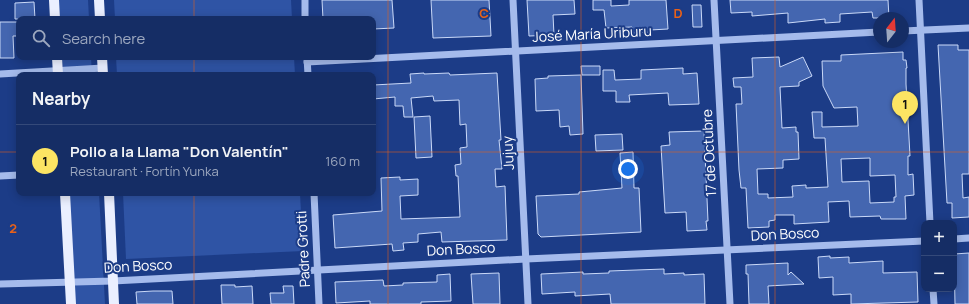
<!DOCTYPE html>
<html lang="en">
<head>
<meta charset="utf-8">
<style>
  :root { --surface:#152d65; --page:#22396e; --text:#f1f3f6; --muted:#9da8bf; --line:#344979; --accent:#fce463 }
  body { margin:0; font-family:Manrope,sans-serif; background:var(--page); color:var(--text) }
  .controls { position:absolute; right:12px; bottom:12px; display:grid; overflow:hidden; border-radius:8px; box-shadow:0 2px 10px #0003 }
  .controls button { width:36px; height:36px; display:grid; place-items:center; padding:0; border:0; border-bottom:1px solid var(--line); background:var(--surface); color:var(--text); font:20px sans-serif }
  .compass { position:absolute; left:873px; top:12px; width:36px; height:36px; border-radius:50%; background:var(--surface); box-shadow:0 2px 10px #0003; rotate:17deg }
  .you { position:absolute; left:628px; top:169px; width:14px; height:14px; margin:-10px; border:3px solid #fff; border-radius:50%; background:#1a73e8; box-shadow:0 0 0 6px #1a73e833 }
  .badge { display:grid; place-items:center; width:26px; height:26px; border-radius:50%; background:var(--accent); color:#111; font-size:13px; font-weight:700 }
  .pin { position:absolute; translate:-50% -33px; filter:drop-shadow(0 1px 2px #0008) }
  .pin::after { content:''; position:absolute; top:21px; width:14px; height:12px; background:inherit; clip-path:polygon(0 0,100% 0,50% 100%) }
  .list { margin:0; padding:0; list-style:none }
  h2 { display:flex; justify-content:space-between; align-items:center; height:52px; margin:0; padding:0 16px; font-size:17px }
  h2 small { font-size:13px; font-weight:400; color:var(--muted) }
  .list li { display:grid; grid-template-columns:26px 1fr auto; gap:12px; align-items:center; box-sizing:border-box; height:72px; padding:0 16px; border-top:1px solid var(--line) }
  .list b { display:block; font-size:15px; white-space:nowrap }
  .list p { margin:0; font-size:13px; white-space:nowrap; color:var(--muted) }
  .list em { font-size:13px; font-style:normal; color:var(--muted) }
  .icon { flex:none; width:22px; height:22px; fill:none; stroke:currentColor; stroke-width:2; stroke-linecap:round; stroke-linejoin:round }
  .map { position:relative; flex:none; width:969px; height:304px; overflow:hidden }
  .search { position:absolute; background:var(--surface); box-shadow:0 2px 10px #0003; left:16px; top:16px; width:360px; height:44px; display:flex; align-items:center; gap:10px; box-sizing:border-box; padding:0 14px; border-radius:8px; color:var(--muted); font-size:15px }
  .panel { position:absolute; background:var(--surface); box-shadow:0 2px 10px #0003; left:16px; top:72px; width:360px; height:124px; border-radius:8px }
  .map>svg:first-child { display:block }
</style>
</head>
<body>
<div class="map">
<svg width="969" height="304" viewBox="0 0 969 304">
  <rect width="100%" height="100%" fill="#1c3c87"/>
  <g fill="#2f54a5">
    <path d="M58,0H88L89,19H59Z"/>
    <path d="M114,0H291L292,19H115Z"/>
    <path d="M62,57H91L92,75H63Z"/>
    <path d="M116,57H294L295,75H117Z"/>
    <path d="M69,193H99L105,304H75Z"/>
    <path d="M123,193H300L303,251L126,259Z"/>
  </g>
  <g fill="#4466b0" stroke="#cad9f8" fill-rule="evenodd">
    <path d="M322,0H392L394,28L373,29V19H323Z"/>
    <path d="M431,0H489L491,36L433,38Z"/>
    <path d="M527,0H574L575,14L553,15L554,35L529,36Z"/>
    <path d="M593,0H611V6L629,5V0H666L668,29L650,30L651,32L633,33L632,27L606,28L604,10H593Z"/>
    <path d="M730,0H888L889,18H873L872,12L840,14V22L825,23V19L788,23V13L752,16V12L731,13Z"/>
    <path d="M34,2L35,19H15V3Z"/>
    <path d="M692,5H701L702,27H693Z"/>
    <path d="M0,22H19V36H13L14,58H0Z"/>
    <path d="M938,45H958V50H969V174H962L963,198L969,197V217L952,218V203H947Z"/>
    <path d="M903,52V60H906L907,68H906V84L910,156H908V175L913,174L914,195L905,196L906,219H881L880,216L850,217L849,201L828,202L829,222L794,224V215H775V220L769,221V227L748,228L746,188H741L739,170L736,104H742L741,87H734L733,78L753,77L752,58L779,57L780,67L803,57L812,76L799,82V86L780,87L782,128L796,127V132H798L799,159L783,160V168L757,169L758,194H768V198L793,197L792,186L806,185V188L828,187L825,138H814L812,112H822V127L858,126L857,107L834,108L823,86L822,61H841V55ZM870,158V176L895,175L896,197H894V202L870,203L869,181L842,182L841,159Z"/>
    <path d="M581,66H600V75H582Z"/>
    <path d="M683,68V74L697,73L699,104L669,105L668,93L629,95L630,102H616V91H603V70H614L615,80L641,79V70Z"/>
    <path d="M424,73V74L449,73L450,75L497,73L501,140H499L502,169H495L496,187L505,186L507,240L442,242L441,232L418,234V242L403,243L404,250L393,251L392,244L335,248L333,215L382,211L381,178L400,177V180L418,179V195L400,196L401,219L460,217L458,176H456L455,165L461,164L460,148L467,147L466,124L460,125L459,100L434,101L433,96L411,98L413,117H404L403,106H395V97L373,99V85L411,83L410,74Z"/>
    <path d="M581,75L583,134L570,135L569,126L560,127L559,110L536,111L535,79L548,78V76Z"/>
    <path d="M430,116L432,157L416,158L414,117Z"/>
    <path d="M704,131L708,221H706L707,230L687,231L686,212L665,213L661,146L670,145L669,132Z"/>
    <path d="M622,134L623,150L596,151L595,135Z"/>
    <path d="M633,152L634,188H639L641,232L541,237L538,234L536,196L579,194V192L622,188L620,153Z"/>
    <path d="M969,253V304H955L954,254Z"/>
    <path d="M830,256V258L849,257V263L883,261V273L917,272L918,302L851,304V294L833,295V277L819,278L818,257Z"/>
    <path d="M788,263V275L791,272L804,284L768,286L769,304H749L748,274H746V265Z"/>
    <path d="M664,269V274L684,273V275L704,274L705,304H611L610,294L575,296V292L542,294L541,274L583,272V274L609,273V271Z"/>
    <path d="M499,273L500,304H473L471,274Z"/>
    <path d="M450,274L451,301L421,302V304H370V301L336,303L335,282L383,280L384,286L403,285V283L437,282V275Z"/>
    <path d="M221,285H235V287L252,286L253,304H222Z"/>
    <path d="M283,286H293L294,304H271L270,293H284Z"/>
    <path d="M153,291H172L173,304H137L136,292Z"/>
  </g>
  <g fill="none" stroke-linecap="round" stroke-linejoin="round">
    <g stroke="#a5bbec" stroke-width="7">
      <path d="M305,0V19"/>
      <path d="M513,0L528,304"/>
      <path d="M714,0L730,304"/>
      <path d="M919,0L930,223"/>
      <path d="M903,31L969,28"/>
      <path d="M307,57L308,75"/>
      <path d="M307,62L879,32"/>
      <path d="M0,74L103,68"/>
      <path d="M0,176L19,175"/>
      <path d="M314,193L319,304"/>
      <path d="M954,239L969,238"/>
      <path d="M0,284L113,281L526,259L924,241"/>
      <path d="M933,289L934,304"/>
    </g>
    <g stroke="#eaefff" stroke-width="10">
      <path d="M54,0L55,19"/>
      <path d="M99,0L100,19"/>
      <path d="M57,57L58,75"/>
      <path d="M102,57L103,75"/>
      <path d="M65,193L71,304"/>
      <path d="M109,193L114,304"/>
    </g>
  </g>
  <path fill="none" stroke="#e96118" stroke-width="1" stroke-opacity="0.55" d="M194,0V19M388,0V304M581,0V304M775,0V304M194,57V75M0,152H19M373,152H969M194,193V304"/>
  <g text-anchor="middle" stroke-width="4" stroke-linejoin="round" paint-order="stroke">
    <g font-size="14" fill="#fff" stroke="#1c3c87">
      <text transform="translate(592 34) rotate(-3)" y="5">José María Uriburu</text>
      <text transform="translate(508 153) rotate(-93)" y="5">Jujuy</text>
      <text transform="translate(709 153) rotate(-93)" y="5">17 de Octubre</text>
      <text transform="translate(785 234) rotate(-3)" y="5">Don Bosco</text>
      <text transform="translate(303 249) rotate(-93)" y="5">Padre Grotti</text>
      <text transform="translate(461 249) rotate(-3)" y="5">Don Bosco</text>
      <text transform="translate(138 266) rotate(-3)" y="5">Don Bosco</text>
    </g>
  </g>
  <g font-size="13" text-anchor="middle" font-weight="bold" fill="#e96118" stroke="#1c3c87" stroke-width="4" stroke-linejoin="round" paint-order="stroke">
    <text x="484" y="18">C</text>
    <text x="678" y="18">D</text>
    <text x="13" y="233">2</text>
  </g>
</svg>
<div class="controls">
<button>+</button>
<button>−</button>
</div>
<svg class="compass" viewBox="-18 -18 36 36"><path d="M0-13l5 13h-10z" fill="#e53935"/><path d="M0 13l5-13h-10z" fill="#9da8bf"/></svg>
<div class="you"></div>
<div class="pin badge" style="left:905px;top:124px">1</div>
<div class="search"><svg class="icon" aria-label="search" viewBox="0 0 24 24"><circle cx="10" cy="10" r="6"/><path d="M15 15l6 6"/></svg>Search here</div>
<section class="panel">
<h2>Nearby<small></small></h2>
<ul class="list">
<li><span class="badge">1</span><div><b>Pollo a la Llama &quot;Don Valentín&quot;</b><p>Restaurant · Fortín Yunka</p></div><em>160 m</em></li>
</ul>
</section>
</div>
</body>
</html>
